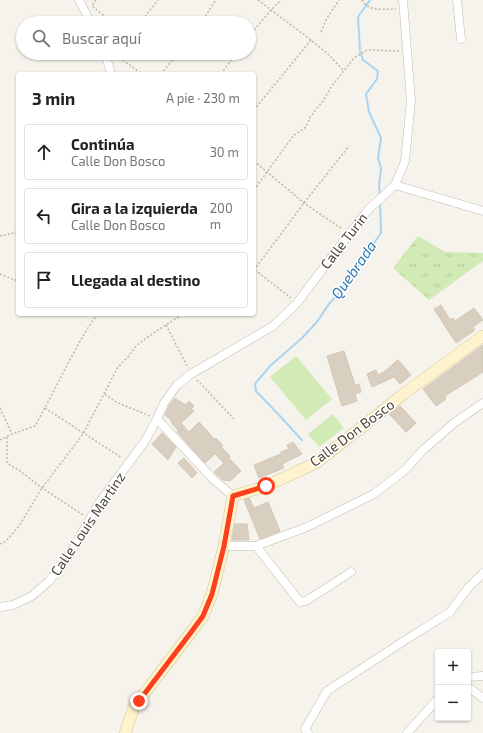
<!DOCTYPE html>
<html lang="es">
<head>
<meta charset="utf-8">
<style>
  :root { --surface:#fff; --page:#f6f6f6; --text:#222; --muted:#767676; --line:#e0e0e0 }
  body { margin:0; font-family:"Exo 2",sans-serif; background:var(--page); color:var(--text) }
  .controls { position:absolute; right:12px; bottom:12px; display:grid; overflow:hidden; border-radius:4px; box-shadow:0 1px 3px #0004 }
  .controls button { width:36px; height:36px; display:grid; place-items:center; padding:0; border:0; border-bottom:1px solid var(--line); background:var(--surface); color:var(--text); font:20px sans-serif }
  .stop { position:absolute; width:12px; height:12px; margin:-9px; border:3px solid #fc3f1d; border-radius:50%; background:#fff }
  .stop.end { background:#fc3f1d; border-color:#fff; box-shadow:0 1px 4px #0008 }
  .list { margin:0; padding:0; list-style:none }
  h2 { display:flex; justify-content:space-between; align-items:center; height:52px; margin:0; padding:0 16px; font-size:17px }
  h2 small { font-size:13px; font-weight:400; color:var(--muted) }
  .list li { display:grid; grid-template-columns:26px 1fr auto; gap:12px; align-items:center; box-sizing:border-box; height:56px; margin:0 8px 8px; padding:0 8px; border:1px solid var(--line); border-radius:4px }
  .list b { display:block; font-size:15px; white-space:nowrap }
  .list p { margin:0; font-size:13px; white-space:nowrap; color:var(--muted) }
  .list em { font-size:13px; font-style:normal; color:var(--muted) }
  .icon { flex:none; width:22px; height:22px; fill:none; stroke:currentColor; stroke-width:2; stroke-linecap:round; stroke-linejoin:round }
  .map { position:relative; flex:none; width:483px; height:733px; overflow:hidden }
  .search { position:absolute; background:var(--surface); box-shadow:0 1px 3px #0004; left:16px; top:16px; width:240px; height:44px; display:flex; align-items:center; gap:10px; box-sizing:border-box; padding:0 14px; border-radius:22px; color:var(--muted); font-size:15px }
  .panel { position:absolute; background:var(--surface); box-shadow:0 1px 3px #0004; left:16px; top:72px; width:240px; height:244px; border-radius:4px }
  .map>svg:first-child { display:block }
</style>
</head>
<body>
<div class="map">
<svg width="483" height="733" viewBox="0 0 483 733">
  <defs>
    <pattern id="grass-tufts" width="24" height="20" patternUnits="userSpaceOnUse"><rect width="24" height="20" fill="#d2eab5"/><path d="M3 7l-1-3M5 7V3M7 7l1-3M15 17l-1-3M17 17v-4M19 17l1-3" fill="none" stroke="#b6ca9c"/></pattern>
  </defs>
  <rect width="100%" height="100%" fill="#f6f3ec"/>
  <path fill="url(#grass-tufts)" d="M418,236L445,252L483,253V261L429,300L393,268Z"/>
  <g fill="#d2eab5">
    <path d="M296,356L332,399L306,420L270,377Z"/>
    <path d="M333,414L344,428L319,447L308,434Z"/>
  </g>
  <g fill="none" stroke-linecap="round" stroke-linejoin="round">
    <g stroke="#a9d4f2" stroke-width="2">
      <path d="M370,0L358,17L360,51L363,60L378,71L377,79L366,94L369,112L381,138L378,158L381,168L379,186L380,195"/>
      <path d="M302,440L279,415L256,391L255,384L270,366L302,338L316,323L329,304L339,293L355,270L381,233L380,202"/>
    </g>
  </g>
  <g fill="#d8cfc1" stroke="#d3c7b4">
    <path d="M441,305L450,320L453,318L455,321L474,308L483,320L473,327L475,330L456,343L434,309Z"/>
    <path d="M483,345V372L445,396L446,399L436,406L423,389Z"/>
    <path d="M344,351L355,385L359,384L361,392L355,394L357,401L342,406L327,356Z"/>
    <path d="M398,360L411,375L400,384L394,377L372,387L367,374L376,370L378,375L384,372Z"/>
    <path d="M175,398L185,405L189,401L194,406L191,409L194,411L181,423L189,432L199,422L215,440L216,438L223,446L221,447L230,456L229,458L241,471L230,481L223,480L214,472L224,463L215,454L205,463L177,432L178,430L171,422L172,421L165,415L169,406Z"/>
    <path d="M400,406L416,423L406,432L389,414Z"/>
    <path d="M162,433L176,447L168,460L152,444Z"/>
    <path d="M293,442L302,454L282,464L284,468L259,478L254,465L281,454V452L289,449L287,445Z"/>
    <path d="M184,458L197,473L192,478L178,463Z"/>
    <path d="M249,498L254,508L268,502L280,531L260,539L244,500Z"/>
    <path d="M235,524H247L249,540H232Z"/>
  </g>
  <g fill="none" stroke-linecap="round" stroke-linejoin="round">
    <defs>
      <g id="street">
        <path d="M79,0L91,23"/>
        <path d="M457,0L461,39"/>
        <path d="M105,53L111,74"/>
        <path d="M395,185L483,211"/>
        <path d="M157,419L214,480L233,496"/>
        <path d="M224,546H256L307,527L374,494L405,470L422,451L454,423L483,403"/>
        <path d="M256,546L300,602L306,601L351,572"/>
        <path d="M0,607L13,605L32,596L48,582L62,566L74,547L99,503L145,441L157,419L164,403L177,385L191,374L273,326L297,303L349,234L369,209L395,185L405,161L411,101L403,0"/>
        <path d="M468,677L483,676"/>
        <path d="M468,687L483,698"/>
        <path d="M308,733L305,729L327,691L407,639L450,612L468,588L483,573"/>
        <path d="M407,733L438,699"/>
      </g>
      <path id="secondary" d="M125,733L134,707L192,631L203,616L212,594L224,546L233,496L266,486L316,463L357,431L406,392L483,336"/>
    </defs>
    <use href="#street" stroke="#c2bbae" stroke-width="9"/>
    <use href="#secondary" stroke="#d6c79b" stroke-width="12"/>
    <g stroke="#c4b79f" stroke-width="1.5" stroke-dasharray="2 2" stroke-linecap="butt">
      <path d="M96,0L92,6L113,23"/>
      <path d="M258,0L311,40L329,55L344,71"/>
      <path d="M362,0C368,12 384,9 396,9"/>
      <path d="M140,23L158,0"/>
      <path d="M201,23L216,0"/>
      <path d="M321,32L327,18L339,0"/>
      <path d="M249,36L271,10L281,0"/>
      <path d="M113,53L142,74"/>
      <path d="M161,74L178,53"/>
      <path d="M221,74L236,53"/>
      <path d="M254,110L311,40"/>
      <path d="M254,161L304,203L342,229"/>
      <path d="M254,190L293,136L306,127L310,117L323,101L331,87L354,58L367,50L399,51"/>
      <path d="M0,236L18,232"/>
      <path d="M254,270L304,203L349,146"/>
      <path d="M255,270L291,298"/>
      <path d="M0,274L18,281"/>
      <path d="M166,325L188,368"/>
      <path d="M197,380L234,419"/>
      <path d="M105,394L116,402L150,416"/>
      <path d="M0,408L12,434"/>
      <path d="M45,408L122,458"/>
      <path d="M7,437V463L19,470L42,488L83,515"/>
      <path d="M0,440L12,434L35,426C50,399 63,372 78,345C84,335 90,323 98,314"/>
      <path d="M0,544L6,541L19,526L42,488L83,434L118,367L128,357L137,345L152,334L183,314"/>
    </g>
    <use href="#street" stroke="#fff" stroke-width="8"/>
    <use href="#secondary" stroke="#fff3cd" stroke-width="11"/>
  </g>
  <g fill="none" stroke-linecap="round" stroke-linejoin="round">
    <path stroke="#fc3f1d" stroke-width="5" d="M139,701L192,631L203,616L212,594L224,546L233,496L266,486"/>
  </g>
  <g text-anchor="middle" stroke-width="3" stroke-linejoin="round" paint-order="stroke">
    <g font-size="14" fill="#4b4439" stroke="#fff">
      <text transform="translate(344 241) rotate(-52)" y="5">Calle Turin</text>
      <text transform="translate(352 433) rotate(-37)" y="5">Calle Don Bosco</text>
      <text transform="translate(88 524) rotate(-56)" y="5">Calle Louis Martinz</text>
    </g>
    <g font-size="15" font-style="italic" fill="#2e7ab2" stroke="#fff">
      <text transform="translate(354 270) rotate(-55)" y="5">Quebrada</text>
    </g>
  </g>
</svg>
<div class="controls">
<button>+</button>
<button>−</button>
</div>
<div class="stop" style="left:266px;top:486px"></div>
<div class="stop end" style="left:139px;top:701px"></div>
<div class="search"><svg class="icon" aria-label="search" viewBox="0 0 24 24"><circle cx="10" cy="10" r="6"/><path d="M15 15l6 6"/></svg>Buscar aquí</div>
<section class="panel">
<h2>3 min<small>A pie · 230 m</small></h2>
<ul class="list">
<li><svg class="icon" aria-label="ahead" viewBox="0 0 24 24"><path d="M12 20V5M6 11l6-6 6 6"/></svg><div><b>Continúa</b><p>Calle Don Bosco</p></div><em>30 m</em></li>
<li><svg class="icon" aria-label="left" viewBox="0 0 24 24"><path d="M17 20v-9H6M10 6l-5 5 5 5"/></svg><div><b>Gira a la izquierda</b><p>Calle Don Bosco</p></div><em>200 m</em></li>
<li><svg class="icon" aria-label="arrive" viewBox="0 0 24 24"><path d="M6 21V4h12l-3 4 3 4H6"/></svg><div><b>Llegada al destino</b></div></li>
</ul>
</section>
</div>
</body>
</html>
